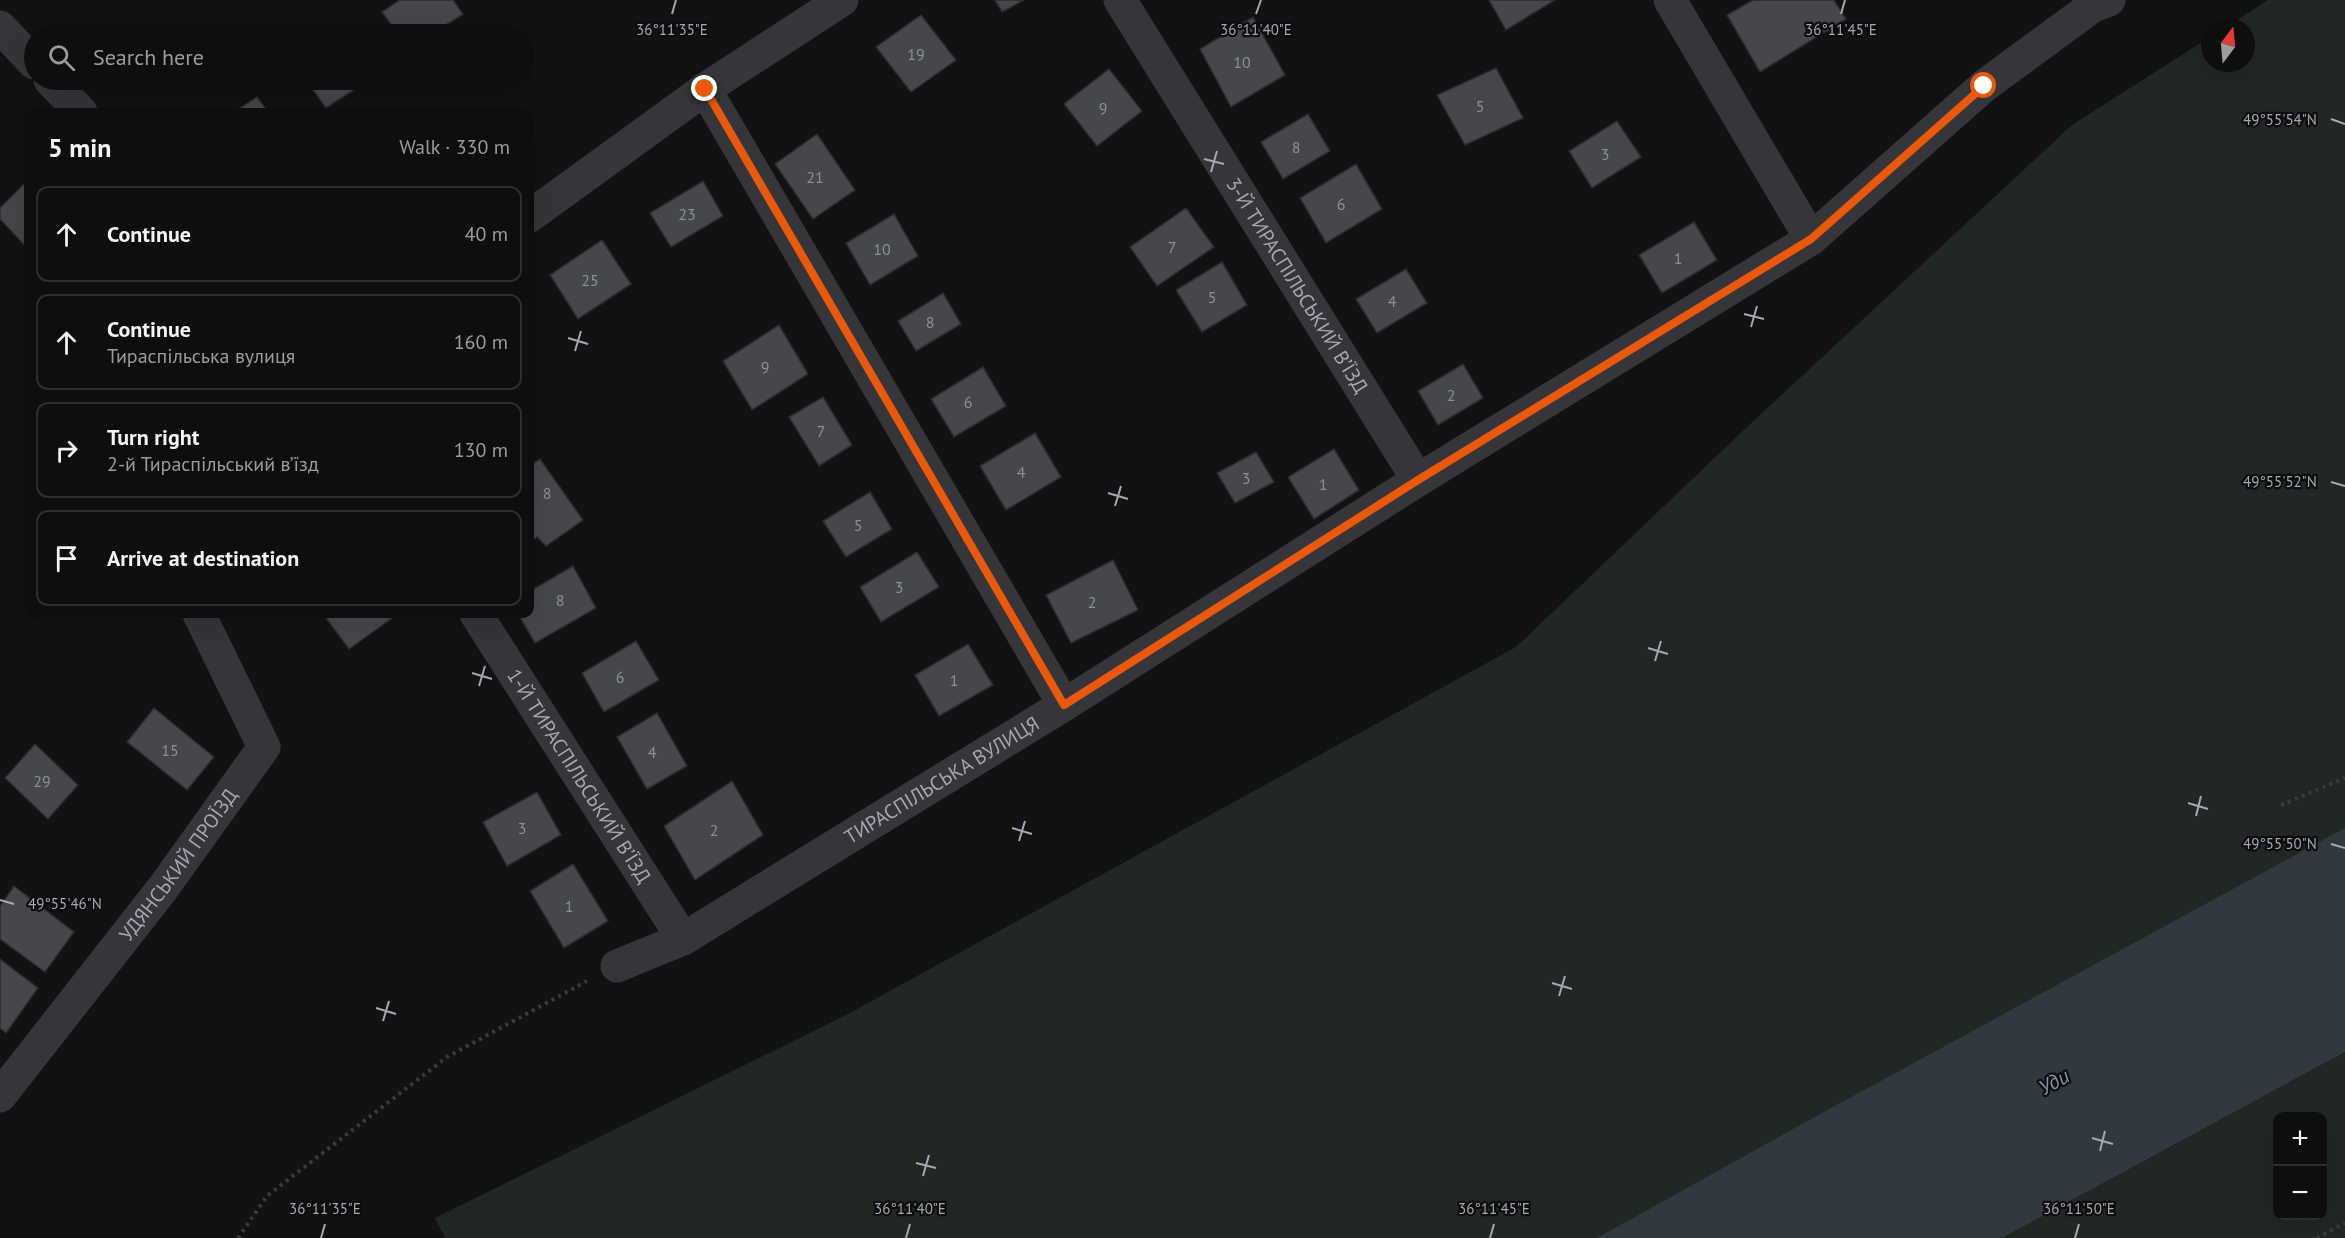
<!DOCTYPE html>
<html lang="en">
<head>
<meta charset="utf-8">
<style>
  :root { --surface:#0e0e0e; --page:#1c1c1c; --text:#f1f3f6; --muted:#9b9c9e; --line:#2e2e2e }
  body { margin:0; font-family:"PT Sans",sans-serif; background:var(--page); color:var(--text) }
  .controls { position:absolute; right:18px; bottom:18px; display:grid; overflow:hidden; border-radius:12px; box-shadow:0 6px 24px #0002 }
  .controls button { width:54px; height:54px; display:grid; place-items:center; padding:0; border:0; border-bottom:2px solid var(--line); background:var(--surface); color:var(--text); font:30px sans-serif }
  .compass { position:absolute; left:2201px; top:18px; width:54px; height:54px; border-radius:50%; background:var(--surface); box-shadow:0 6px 24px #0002; rotate:16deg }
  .stop { position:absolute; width:18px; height:18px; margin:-14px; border:4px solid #ea580c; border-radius:50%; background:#fff }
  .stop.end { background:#ea580c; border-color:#fff; box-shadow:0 2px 6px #0008 }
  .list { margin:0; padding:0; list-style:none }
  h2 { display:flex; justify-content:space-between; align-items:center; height:78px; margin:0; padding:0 24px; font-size:26px }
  h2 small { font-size:20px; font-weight:400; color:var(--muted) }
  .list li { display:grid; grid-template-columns:39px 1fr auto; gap:18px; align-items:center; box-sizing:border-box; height:96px; margin:0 12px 12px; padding:0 12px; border:2px solid var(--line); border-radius:12px }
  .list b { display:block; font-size:22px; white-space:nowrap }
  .list p { margin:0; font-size:20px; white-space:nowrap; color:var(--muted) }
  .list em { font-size:20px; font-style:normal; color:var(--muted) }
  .icon { flex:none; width:33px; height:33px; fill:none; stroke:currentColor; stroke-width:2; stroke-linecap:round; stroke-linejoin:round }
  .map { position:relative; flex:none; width:2345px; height:1238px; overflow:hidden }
  .search { position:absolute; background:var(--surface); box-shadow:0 6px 24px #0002; left:24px; top:24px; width:510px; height:66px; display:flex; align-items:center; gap:15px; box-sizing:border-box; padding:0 21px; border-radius:33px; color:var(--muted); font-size:22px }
  .panel { position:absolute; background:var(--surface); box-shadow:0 6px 24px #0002; left:24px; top:108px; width:510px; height:510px; border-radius:12px }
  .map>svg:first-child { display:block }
</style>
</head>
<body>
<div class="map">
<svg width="2345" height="1238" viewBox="0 0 2345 1238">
  <rect width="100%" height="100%" fill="#121213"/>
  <g fill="#212722" fill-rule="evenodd">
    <path d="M2268,0H2345V836L1598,1238H445L435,1218L848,1014L1516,647L1748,426L2072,125L2210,37V63H2246V27H2226Z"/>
    <path d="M2345,1052V1238H2002ZM2278,1116H2322V1216H2278Z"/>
  </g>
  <path fill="#31383e" d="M2345,828V1052L2002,1238H1597L1811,1119Z"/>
  <g fill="#46474b" stroke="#2c2c2f" stroke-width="1.5">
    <path d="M400,0H453L463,14L432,34H398L382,12Z"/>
    <path d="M995,0H1024L1002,12Z"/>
    <path d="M1489,0H1555L1506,30Z"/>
    <path d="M1753,0H1834L1846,19L1760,72L1727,15Z"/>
    <path d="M921,15L956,60L911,92L876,47Z"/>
    <path d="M1253,17L1285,75L1231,107L1200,49Z"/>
    <path d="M317,24L324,34H300Z"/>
    <path d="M1496,68L1523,118L1465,145L1437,95Z"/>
    <path d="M1109,69L1142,111L1097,146L1064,104Z"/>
    <path d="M306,80H355L360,86L326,108Z"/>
    <path d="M257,97L268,112H234Z"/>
    <path d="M1308,114L1330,151L1283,179L1261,142Z"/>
    <path d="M1617,121L1641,157L1592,188L1569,151Z"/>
    <path d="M817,134L855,190L813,219L775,164Z"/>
    <path d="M1356,164L1382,209L1326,243L1300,198Z"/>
    <path d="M28,180V249L0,219V208Z"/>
    <path d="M703,181L723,216L671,247L650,213Z"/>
    <path d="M1186,208L1214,247L1157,286L1130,247Z"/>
    <path d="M894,214L918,256L870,285L846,243Z"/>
    <path d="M1694,222L1717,260L1662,293L1639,255Z"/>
    <path d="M602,240L631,284L578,319L550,275Z"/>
    <path d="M1222,262L1247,305L1202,332L1176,290Z"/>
    <path d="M1406,269L1427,303L1377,333L1356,299Z"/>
    <path d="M943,293L961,324L916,351L898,321Z"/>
    <path d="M779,325L808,374L752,410L723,361Z"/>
    <path d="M1463,364L1483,398L1438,425L1418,391Z"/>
    <path d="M983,367L1006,406L954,437L931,399Z"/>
    <path d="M823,397L852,445L819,466L789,417Z"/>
    <path d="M1035,433L1061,477L1006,510L980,466Z"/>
    <path d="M1334,449L1359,490L1314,519L1288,477Z"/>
    <path d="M1256,452L1274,482L1235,503L1217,473Z"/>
    <path d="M540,459L583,520L546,546L537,537L530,542V466Z"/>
    <path d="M870,492L892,529L846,557L823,521Z"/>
    <path d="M917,552L939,587L881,622L860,587Z"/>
    <path d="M1113,560L1138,610L1071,643L1046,595Z"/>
    <path d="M573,566L596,608L535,643L518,614H530V591Z"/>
    <path d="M323,614H398L349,649Z"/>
    <path d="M636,641L659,680L604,712L582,673Z"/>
    <path d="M968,644L993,685L939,716L915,675Z"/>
    <path d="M154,708L214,757L187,790L127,742Z"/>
    <path d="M657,713L687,766L647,789L617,737Z"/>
    <path d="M35,744L78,785L48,819L5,778Z"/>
    <path d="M732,781L763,835L695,880L664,826Z"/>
    <path d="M537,792L561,835L507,866L483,822Z"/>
    <path d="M573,864L608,921L564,948L530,891Z"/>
    <path d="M14,886L74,932L45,972L0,939V906Z"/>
    <path d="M0,959L38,988L6,1033L0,1028Z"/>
  </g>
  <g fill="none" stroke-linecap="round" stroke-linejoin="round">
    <g stroke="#3a3b3f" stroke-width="4" stroke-dasharray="3 4.5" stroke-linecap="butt">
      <path d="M2281,805L2345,778"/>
      <path d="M238,1238L267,1196L447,1057L587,981"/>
      <path d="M2317,1238L2345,1223"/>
    </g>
    <g stroke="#36363a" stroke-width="33">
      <path id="s1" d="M1120,0L1418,480"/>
      <path d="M1670,0L1811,239"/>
      <path d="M0,27L34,63"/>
      <path d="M50,80L81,112"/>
      <path d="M705,89L1064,705"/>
      <path d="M530,216L705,89L842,0"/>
      <path id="s2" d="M476,614L683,939"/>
      <path id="s3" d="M617,966L683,939L1064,705L1418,480L1811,239L1984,86L2093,6L2109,0"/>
      <path id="s4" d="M0,1096L163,888L264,747L199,614"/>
    </g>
  </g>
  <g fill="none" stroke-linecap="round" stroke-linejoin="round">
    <path stroke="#ea580c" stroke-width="8" d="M705,89L1064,705L1418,480L1811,239L1984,86"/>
  </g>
  <path fill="none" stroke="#a5a8b2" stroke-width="2" d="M672,14L676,0M1256,14L1261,0M1841,14L1845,0M2331,119L2345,124M1204,159L1224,164M1211,172L1217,151M1744,314L1764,319M1751,327L1757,306M568,338L588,344M575,351L581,331M2331,482L2345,486M1108,493L1128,499M1115,506L1121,486M1648,648L1668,654M1655,661L1661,641M472,673L492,679M479,686L485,666M2188,803L2208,809M2196,816L2201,796M1012,828L1032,834M1019,841L1025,821M2331,844L2345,848M0,900L14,904M1552,983L1572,989M1559,996L1565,976M376,1008L396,1014M383,1021L389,1001M2092,1138L2113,1144M2100,1151L2105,1131M916,1163L936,1168M923,1176L929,1155M321,1238L325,1224M906,1238L910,1224M1490,1238L1494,1224M2075,1238L2079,1224"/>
  <g text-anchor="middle" stroke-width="4.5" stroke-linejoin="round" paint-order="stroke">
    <g font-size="16" fill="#8d9098">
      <text x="916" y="60">19</text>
      <text x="1242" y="68">10</text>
      <text x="1480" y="112">5</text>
      <text x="1103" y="114">9</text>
      <text x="1296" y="153">8</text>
      <text x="1605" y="160">3</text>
      <text x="815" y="183">21</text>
      <text x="1341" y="210">6</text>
      <text x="687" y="220">23</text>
      <text x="1172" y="253">7</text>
      <text x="882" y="255">10</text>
      <text x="1678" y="264">1</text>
      <text x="590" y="286">25</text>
      <text x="1212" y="303">5</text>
      <text x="1392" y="307">4</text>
      <text x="930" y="328">8</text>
      <text x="765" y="373">9</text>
      <text x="1451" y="401">2</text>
      <text x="968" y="408">6</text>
      <text x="821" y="437">7</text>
      <text x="1021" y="478">4</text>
      <text x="1246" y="484">3</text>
      <text x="1323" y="490">1</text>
      <text x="547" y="499">8</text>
      <text x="858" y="531">5</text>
      <text x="899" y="593">3</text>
      <text x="560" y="606">8</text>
      <text x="1092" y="608">2</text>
      <text x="620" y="683">6</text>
      <text x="954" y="686">1</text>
      <text x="170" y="756">15</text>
      <text x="652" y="758">4</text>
      <text x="42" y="787">29</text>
      <text x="522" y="834">3</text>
      <text x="714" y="836">2</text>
      <text x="569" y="912">1</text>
    </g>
    <g font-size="20" fill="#a5a8b2" stroke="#0d0d0e">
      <text dy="7" stroke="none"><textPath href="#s1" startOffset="336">3-Й ТИРАСПІЛЬСЬКИЙ В’ЇЗД</textPath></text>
      <text dy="7" stroke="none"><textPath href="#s2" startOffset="192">1-Й ТИРАСПІЛЬСЬКИЙ В’ЇЗД</textPath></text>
      <text dy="7" stroke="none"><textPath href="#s3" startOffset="375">ТИРАСПІЛЬСЬКА ВУЛИЦЯ</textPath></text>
      <text dy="7" stroke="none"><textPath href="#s4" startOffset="292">УДЯНСЬКИЙ ПРОЇЗД</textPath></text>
    </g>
    <g font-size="21" font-style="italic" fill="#8094a9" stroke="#0d0d0e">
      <text transform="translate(2054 1082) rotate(-29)" y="7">Уди</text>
    </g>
  </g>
  <g font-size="15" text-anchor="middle" fill="#a5a8b2" stroke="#0d0d0e" stroke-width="4.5" stroke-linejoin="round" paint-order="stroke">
    <text x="672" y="35">36°11'35"E</text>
    <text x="1256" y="35">36°11'40"E</text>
    <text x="1841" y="35">36°11'45"E</text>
    <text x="2280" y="125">49°55'54"N</text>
    <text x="2280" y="487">49°55'52"N</text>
    <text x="2280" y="849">49°55'50"N</text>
    <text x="65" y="909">49°55'46"N</text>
    <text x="325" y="1214">36°11'35"E</text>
    <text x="910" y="1214">36°11'40"E</text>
    <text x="1494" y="1214">36°11'45"E</text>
    <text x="2079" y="1214">36°11'50"E</text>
  </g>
</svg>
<div class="controls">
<button>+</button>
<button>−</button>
</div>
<svg class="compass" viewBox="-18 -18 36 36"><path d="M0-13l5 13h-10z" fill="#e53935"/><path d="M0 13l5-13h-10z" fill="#9b9c9e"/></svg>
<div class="stop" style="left:1984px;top:86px"></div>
<div class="stop end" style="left:705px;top:89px"></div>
<div class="search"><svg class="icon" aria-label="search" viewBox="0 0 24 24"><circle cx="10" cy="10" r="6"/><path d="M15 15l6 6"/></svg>Search here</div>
<section class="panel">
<h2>5 min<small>Walk · 330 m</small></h2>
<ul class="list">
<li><svg class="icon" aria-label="ahead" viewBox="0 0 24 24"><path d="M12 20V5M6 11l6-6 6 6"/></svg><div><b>Continue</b></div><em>40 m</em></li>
<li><svg class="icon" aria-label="ahead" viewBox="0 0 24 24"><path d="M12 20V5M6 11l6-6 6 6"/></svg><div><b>Continue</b><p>Тираспільська вулиця</p></div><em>160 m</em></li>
<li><svg class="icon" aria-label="right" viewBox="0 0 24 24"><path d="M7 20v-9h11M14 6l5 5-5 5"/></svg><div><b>Turn right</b><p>2-й Тираспільський в’їзд</p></div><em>130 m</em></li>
<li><svg class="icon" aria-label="arrive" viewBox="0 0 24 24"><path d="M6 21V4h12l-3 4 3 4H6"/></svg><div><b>Arrive at destination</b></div></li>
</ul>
</section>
</div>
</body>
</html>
